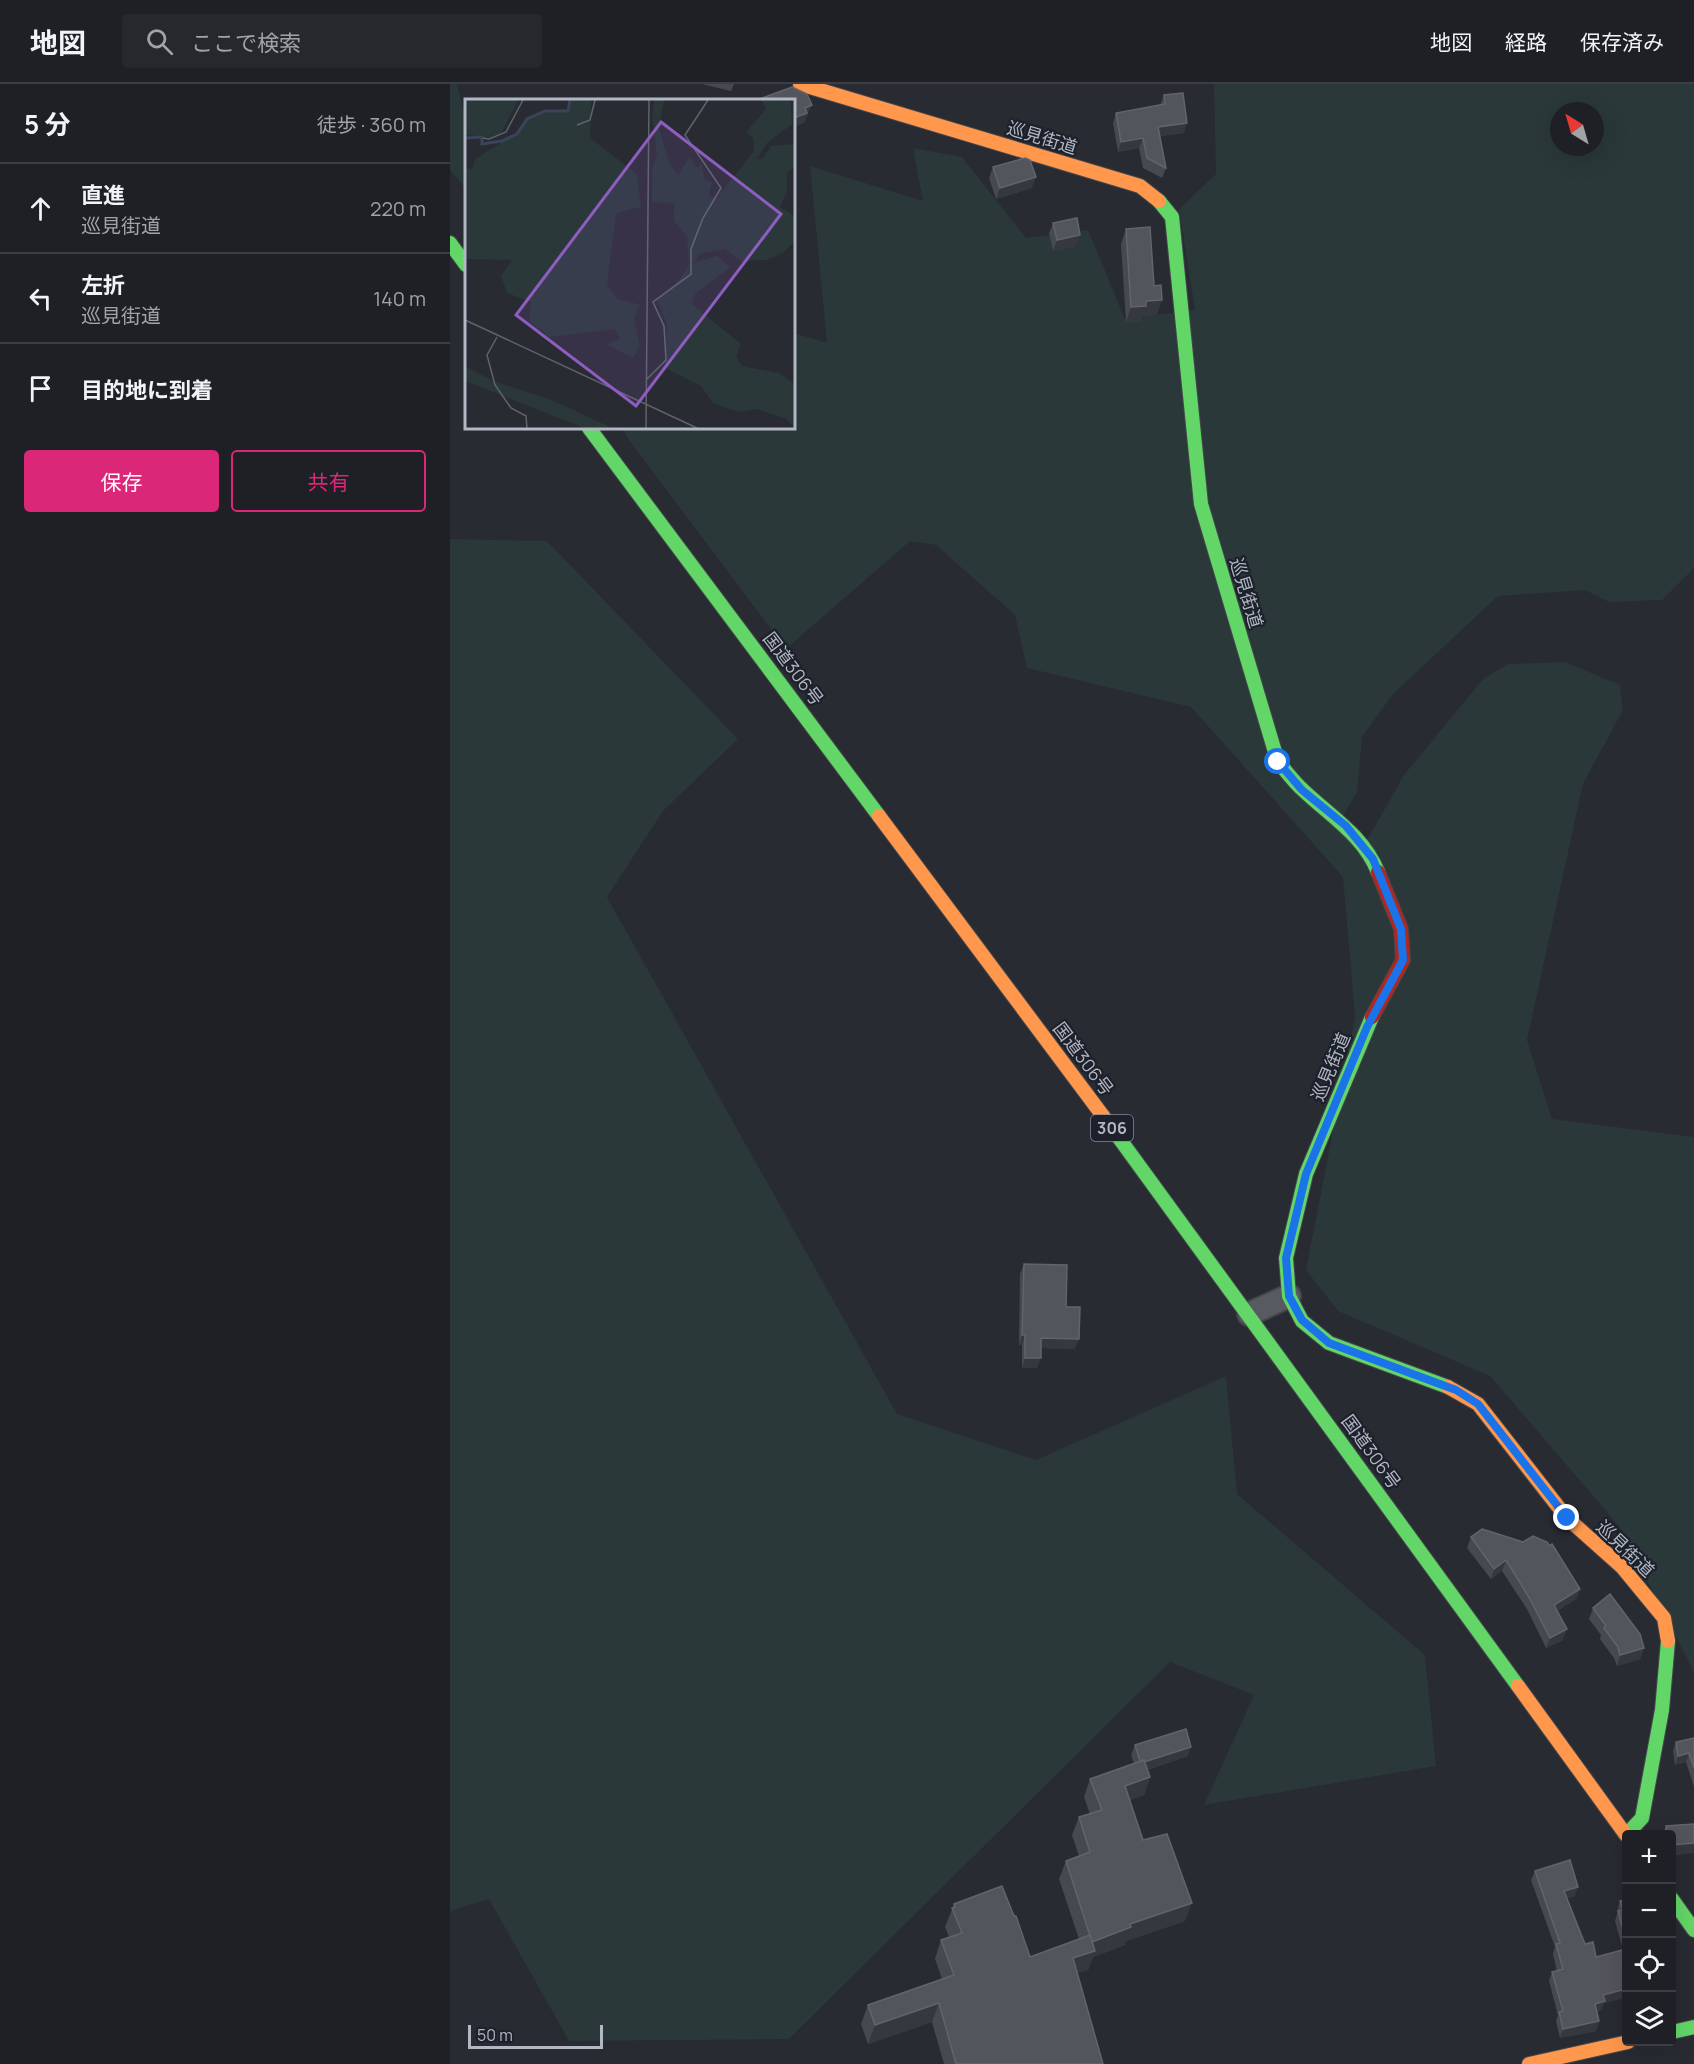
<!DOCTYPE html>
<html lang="ja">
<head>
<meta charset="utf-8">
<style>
  :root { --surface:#1e2026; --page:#26282e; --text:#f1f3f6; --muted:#a1a3a7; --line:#3c3e43; --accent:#db2777 }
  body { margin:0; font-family:Manrope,"Noto Sans JP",sans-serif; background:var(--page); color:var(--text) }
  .controls { position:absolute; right:18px; bottom:18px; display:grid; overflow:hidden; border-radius:6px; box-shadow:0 6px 24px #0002 }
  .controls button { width:54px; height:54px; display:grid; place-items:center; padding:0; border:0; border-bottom:2px solid var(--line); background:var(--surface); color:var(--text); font:30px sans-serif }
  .compass { position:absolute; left:1100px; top:18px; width:54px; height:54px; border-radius:50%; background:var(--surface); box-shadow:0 6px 24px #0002; rotate:323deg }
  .scale { position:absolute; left:18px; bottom:15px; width:135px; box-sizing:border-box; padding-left:6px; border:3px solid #b2b7c3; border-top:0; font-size:16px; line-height:21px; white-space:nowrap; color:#b2b7c3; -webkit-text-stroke:4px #1c212b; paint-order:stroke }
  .stop { position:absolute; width:18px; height:18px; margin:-14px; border:4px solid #1a73e8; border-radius:50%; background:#fff }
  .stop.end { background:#1a73e8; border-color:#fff; box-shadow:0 2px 6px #0008 }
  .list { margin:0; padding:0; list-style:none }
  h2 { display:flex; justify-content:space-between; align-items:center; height:78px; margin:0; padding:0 24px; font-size:26px }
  h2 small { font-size:20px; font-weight:400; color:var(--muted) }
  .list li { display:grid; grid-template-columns:39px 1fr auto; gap:18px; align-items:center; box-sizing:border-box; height:90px; padding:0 24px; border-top:2px solid var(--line) }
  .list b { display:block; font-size:22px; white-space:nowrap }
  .list p { margin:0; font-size:20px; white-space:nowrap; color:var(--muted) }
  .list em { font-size:20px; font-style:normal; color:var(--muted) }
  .actions { display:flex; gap:12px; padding:18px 24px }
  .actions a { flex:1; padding:14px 0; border:2px solid var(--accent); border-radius:6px; text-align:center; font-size:21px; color:var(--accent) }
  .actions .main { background:var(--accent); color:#fff }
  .icon { flex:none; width:33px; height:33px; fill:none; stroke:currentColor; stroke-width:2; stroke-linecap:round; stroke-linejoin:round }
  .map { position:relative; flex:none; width:1244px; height:1980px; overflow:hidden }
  header { display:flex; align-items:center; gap:36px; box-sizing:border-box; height:84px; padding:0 30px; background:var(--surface); border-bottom:2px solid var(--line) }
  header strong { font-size:28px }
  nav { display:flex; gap:33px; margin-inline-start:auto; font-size:21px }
  .search { width:420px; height:54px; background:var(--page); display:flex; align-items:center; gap:15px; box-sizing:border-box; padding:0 21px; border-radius:6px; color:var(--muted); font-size:22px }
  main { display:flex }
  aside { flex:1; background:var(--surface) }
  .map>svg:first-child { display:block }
</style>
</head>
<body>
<header>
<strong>地図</strong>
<div class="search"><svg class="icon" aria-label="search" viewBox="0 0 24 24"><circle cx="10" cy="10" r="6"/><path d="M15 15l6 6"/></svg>ここで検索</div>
<nav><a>地図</a><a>経路</a><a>保存済み</a></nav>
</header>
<main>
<aside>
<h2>5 分<small>徒歩 · 360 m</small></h2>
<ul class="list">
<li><svg class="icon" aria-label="ahead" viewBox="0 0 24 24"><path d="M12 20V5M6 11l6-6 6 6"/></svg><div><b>直進</b><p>巡見街道</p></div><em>220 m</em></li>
<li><svg class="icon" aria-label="left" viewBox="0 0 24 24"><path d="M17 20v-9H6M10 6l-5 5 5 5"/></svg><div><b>左折</b><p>巡見街道</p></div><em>140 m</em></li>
<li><svg class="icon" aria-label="arrive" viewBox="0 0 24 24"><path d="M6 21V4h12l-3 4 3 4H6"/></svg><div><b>目的地に到着</b></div></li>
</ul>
<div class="actions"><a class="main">保存</a><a>共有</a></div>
</aside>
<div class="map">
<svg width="1244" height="1980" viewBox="0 0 1244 1980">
  <rect width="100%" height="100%" fill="#282b32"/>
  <g fill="#2a383a" fill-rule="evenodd">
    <path d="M0,0H7L16,37V105L0,86Z"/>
    <path d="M764,0H1244V484L1212,516L1159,518L1135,506L1048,512L943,610L912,653L907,708L889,739L912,765L954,691L1033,595L1058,580L1115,578L1170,601L1173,626L1133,700L1077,956L1102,1035L1244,1053V1588L1169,1442L1040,1292L888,1227L856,1186L905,933L893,793L741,623L577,584L565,531L486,461L460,457L336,565L176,352L174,344H344V249L377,259L360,82L473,117L463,64L512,73L576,154L638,146L675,235L745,226L729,125L766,90ZM1109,27H1145V63H1109Z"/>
    <path d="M0,455L97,457L288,655L213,727L157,813L447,1330L586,1376L776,1292L787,1410L975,1571L986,1682L754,1721L804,1611L720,1578L339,1955L119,1957L39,1815L0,1827Z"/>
  </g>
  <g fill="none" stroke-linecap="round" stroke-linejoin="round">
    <defs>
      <path id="street" d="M799,1230L839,1212"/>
      <g id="fast">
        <path d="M709,117L722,133L751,420L828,678C836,687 844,698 853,706C880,732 913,751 928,788"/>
        <path d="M0,159L16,181"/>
        <path d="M139,344L429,732"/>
        <path d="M922,933L856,1090L836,1174L839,1212L852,1237L879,1259L998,1303"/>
        <path d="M653,1032L1068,1602"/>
        <path d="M1177,1750L1192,1734L1212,1626L1218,1557"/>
        <path d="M1222,1815L1244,1846"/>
        <path d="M1222,1948L1244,1943"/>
      </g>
      <g id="slow">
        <path d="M350,0L690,102L709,117"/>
        <path d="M429,732L653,1032"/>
        <path d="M998,1303L1028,1320L1117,1434L1172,1483L1214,1534L1218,1557"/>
        <path d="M1068,1602L1176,1751"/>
        <path d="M1079,1980L1178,1958"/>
      </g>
      <path id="jam" d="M922,933L953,876L951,845L928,788"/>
    </defs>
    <use href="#street" stroke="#44464b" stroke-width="26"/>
    <use href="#fast" stroke="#44464b" stroke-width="16"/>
    <use href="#slow" stroke="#44464b" stroke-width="16"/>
    <use href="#jam" stroke="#44464b" stroke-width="16"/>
    <use href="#street" stroke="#575a60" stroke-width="22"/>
    <use href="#fast" stroke="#63d668" stroke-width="14"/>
    <use href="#slow" stroke="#ff974d" stroke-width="14"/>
    <use href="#jam" stroke="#b3261e" stroke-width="14"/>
  </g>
  <g fill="#474950">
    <path d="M252,0H284L281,7Z"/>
    <path d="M714,11L734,49L710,52L716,84L712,94L693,84L689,64L668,68L663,39L666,29L710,21Z"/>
    <path d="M543,83L582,104L546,115L539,94Z"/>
    <path d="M603,139L626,162L603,167L599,149Z"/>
    <path d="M676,145L707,231L692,232L691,237L676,238L671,160Z"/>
    <path d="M574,1180L616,1223L625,1265L591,1264L587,1284H572V1261H569L570,1190Z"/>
    <path d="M1021,1453L1073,1458L1100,1462L1130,1505L1126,1515L1107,1527L1113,1556L1096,1564L1077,1525L1052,1487L1041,1495L1017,1464Z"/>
    <path d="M1143,1524L1194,1564L1190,1575L1167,1582L1164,1574L1150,1555L1151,1551L1139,1535Z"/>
    <path d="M1244,1654V1703L1236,1678L1225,1681L1223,1667L1226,1658Z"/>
    <path d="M685,1661L738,1672L697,1686L700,1693L694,1711L680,1716L693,1756L735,1837L676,1857L675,1861L643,1873L638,1886L627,1889L653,1980H494L482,1938L418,1960L411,1940L418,1921L492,1895L485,1875L491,1856L499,1853L495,1843L504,1820L580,1873L629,1855L609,1795L616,1777L629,1772L622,1751L629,1733L640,1730L634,1713L640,1695L684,1679L681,1671Z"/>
    <path d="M1216,1742L1221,1750H1212Z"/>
    <path d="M1085,1787L1125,1812L1117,1814L1135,1860L1146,1873L1173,1866L1165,1837L1167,1830V1827L1170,1817L1176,1815V1888L1173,1889V1914L1154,1919L1151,1926L1147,1928L1149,1937L1146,1947L1110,1954L1106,1937L1108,1931L1099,1897L1102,1888L1107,1887L1103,1870L1105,1863L1081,1796Z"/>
  </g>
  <g fill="#36383f">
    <path d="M362,21L354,39L344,43V34L355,24Z"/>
    <path d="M737,39L734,49L705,53L708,43Z"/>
    <path d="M693,54L689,64L668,68L671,58Z"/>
    <path d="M586,93L582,104L546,115L550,104Z"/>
    <path d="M630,151L626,162L603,167L607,156Z"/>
    <path d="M712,216L707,231L692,232L691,237L676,238L681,223L696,217Z"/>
    <path d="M572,1251H575L572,1261H569Z"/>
    <path d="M591,1254L629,1255L625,1265L588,1264Z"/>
    <path d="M575,1274H591L587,1284H572Z"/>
    <path d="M1056,1476L1052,1487L1041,1495L1044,1485Z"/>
    <path d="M1130,1505L1126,1515L1100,1532L1104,1521Z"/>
    <path d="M1117,1545L1113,1556L1096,1564L1100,1554Z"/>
    <path d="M1194,1564L1190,1575L1167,1582L1170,1571Z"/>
    <path d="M741,1663L738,1672L687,1689L690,1679Z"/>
    <path d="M1239,1669L1236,1678L1225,1681L1228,1672Z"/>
    <path d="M700,1693L694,1711L669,1720L675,1702Z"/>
    <path d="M1244,1759V1769L1221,1772V1761Z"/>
    <path d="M1128,1803L1125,1812L1111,1816L1114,1807Z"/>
    <path d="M742,1819L735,1837L676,1857L675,1861L643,1873L638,1886L616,1893L623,1874L642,1858L680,1840Z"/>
    <path d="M1176,1880V1888L1168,1890L1172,1881Z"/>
    <path d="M1176,1905L1173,1914L1154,1919L1151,1926L1142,1930L1145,1920L1153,1911Z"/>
    <path d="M489,1919L482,1938L418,1960L425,1941Z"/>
    <path d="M1149,1937L1146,1947L1110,1954L1113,1945Z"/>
  </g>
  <g fill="#53555c" stroke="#62646c" stroke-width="1.5">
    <path d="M342,3L357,10L362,21L355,24L357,29L344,34V16H307Z"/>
    <path d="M733,9L737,39L708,43L716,84L697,74L693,54L671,58L666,29L715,20L714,11Z"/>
    <path d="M575,74L580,76L586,93L550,104L543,83Z"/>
    <path d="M627,134L630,151L607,156L603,139Z"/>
    <path d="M700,143L704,202L711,201L712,216L696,217V222L681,223L676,145Z"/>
    <path d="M574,1180L617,1181L616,1223H630L629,1255L591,1254V1274H575V1251H572Z"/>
    <path d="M1032,1445L1073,1458L1083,1452L1097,1458L1100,1462L1102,1460L1130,1505L1104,1521L1117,1545L1100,1554L1080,1515L1056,1476L1044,1485L1021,1453Z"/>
    <path d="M1160,1510L1190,1550L1194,1564L1170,1571L1168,1563L1154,1544L1156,1542L1143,1524Z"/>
    <path d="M736,1645L741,1663L694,1678V1676L690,1677L685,1661Z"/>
    <path d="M1244,1654V1684L1239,1669L1228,1672L1226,1658Z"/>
    <path d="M694,1676L700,1693L675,1702L693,1756L717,1750L742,1819L680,1840L681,1843L642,1858L616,1777L640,1768L629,1733L652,1726L640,1695Z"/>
    <path d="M1244,1740V1759L1221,1761V1750H1217L1216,1742Z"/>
    <path d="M1120,1776L1128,1803L1114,1807L1135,1860L1143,1858L1146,1873L1176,1865V1880L1172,1881L1176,1905L1153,1911L1155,1917L1145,1920L1149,1937L1113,1945L1109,1928L1113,1927L1102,1888L1113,1885L1106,1860L1110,1859L1085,1787Z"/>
    <path d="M552,1802L564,1832H566L580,1873L640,1851L645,1867L623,1874L653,1980H506L489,1919L425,1941L418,1921L504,1891L491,1856L512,1849L502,1824L505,1823L504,1820Z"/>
    <path d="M1176,1815V1856L1168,1827L1173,1826L1170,1817Z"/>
  </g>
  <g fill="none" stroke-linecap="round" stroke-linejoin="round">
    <path stroke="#1a73e8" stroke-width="8" d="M828,678L852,706L896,742L923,775L951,845L953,876L917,943L856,1090L836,1174L839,1212L852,1236L879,1259L1006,1306L1028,1320L1117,1434"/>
  </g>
  <g text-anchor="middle" stroke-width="4.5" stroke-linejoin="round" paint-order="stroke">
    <rect fill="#1c212b" stroke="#858a95" stroke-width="1.5" x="641" y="1031" width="42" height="26" rx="4.5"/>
    <g font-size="16" font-weight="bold" fill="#b2b7c3">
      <text x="662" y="1050">306</text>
    </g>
    <g font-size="18" fill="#b2b7c3" stroke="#1c212b">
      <text transform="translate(592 54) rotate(17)" y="6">巡見街道</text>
      <text transform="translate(796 509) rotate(73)" y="6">巡見街道</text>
      <text transform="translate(343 585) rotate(53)" y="6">国道306号</text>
      <text transform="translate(633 975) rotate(53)" y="6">国道306号</text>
      <text transform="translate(881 983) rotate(-67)" y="6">巡見街道</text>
      <text transform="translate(921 1368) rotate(54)" y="6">国道306号</text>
      <text transform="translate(1175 1465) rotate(44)" y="6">巡見街道</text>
    </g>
  </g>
  <g transform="translate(15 15)">
    <rect width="330" height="330" fill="#282b32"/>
    <path d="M0,1H53L37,33L26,38L0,36ZM105,1H126L125,39L172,75L176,108L151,114L142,185L152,200L176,206L169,218L175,248L168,259L143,246L155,239L150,230L85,238L64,222L66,203L42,194L36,177L47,161L0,160V69L8,70L10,60L50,35L61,19L77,12L103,10ZM189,1H199L194,29L204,64L213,76L225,58L233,69L236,64L240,81L247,84L244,96L251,100L289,52L288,39L281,33L301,10L296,1H324L326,4L327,25L302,44L292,60H297L306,47L330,45L329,68L322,74V93L315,108L330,117V142L318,154L302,161L276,162L260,150L236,154L228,164L252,157L265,168L230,195L227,205L276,245L271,258L277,267L314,274L330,285V329L321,320L292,310L273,313L248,304L236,287L200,269L202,225L192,201L215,180L224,166L222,138L209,122V104L187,103V70L192,55L187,19ZM0,267L28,282L87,301L147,329H119L0,282Z" fill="#2a383a"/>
    <path fill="none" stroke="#394459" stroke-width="3" d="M0,39L17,38V45L37,42L52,35L62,20L80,12H103L105,1"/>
    <path fill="none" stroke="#5f636c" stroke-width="1.5" d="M112,26L125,21L130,1M18,39L24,40L41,33L58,1M0,221L232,329M32,238L22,256L30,286L46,309L61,317L62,329M182,280L201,261L199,227L188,203L226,175V150L238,119L256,89L220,36L243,1M181,329L184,1"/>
    <path fill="#8e5dc0" fill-opacity="0.15" stroke="#8e5dc0" stroke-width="3" d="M196,23L316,115L171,307L51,216Z"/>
    <rect width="330" height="330" fill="none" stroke="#b2b7c3" stroke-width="3"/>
  </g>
</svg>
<div class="controls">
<button>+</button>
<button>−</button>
<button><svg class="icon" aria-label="locate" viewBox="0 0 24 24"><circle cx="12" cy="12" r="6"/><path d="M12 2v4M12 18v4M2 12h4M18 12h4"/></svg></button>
<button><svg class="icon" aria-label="layers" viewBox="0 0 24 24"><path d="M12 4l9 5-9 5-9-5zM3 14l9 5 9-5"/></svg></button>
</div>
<svg class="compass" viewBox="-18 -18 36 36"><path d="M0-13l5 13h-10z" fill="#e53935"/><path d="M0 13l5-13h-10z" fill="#a1a3a7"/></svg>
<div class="scale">50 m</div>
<div class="stop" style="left:828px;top:678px"></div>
<div class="stop end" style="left:1117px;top:1434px"></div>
</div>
</main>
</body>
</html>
